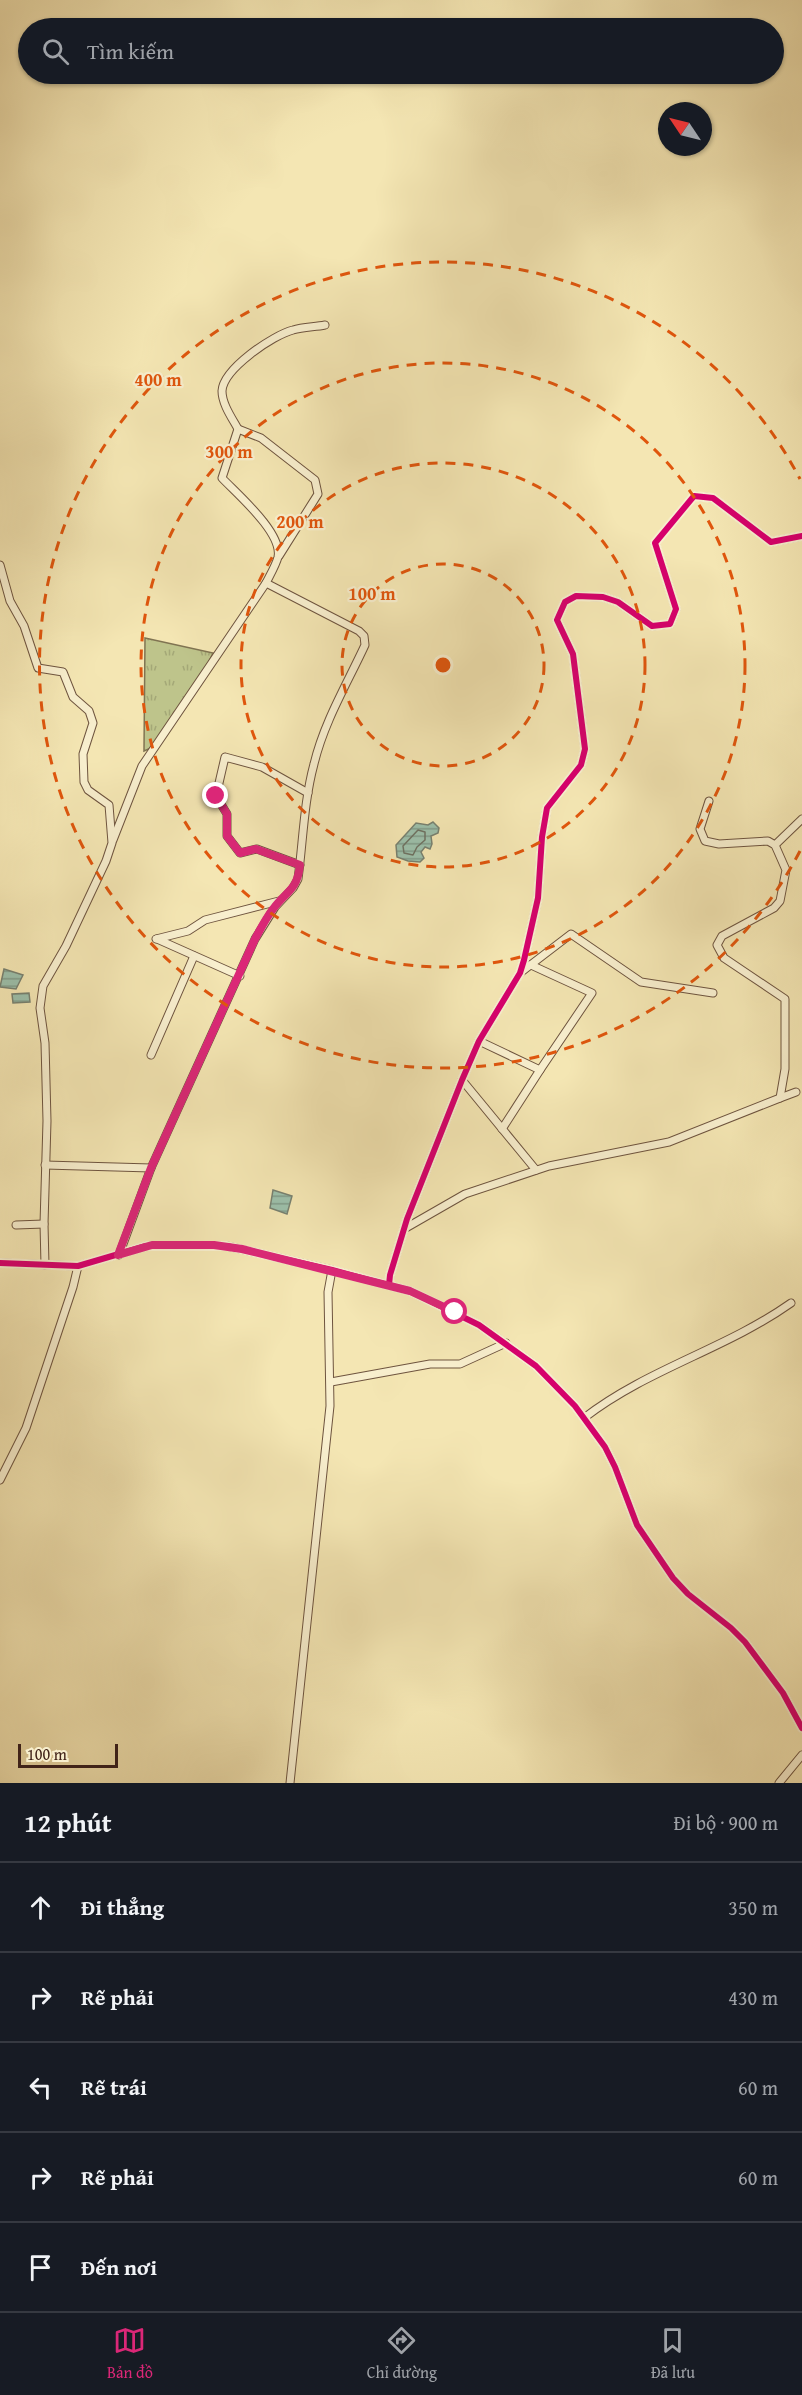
<!DOCTYPE html>
<html lang="vi">
<head>
<meta charset="utf-8">
<style>
  :root { --surface:#171b24; --page:#20242c; --text:#f1f3f6; --muted:#9ea1a6; --line:#363941; --accent:#db2777 }
  body { margin:0; font-family:"Gentium Book Plus",serif; background:var(--page); color:var(--text) }
  .compass { position:absolute; left:658px; top:102px; width:54px; height:54px; border-radius:50%; background:var(--surface); box-shadow:0 2px 4px #0004; rotate:305deg }
  .scale { position:absolute; left:18px; bottom:15px; width:100px; box-sizing:border-box; padding-left:6px; border:3px solid #412318; border-top:0; font-size:16px; line-height:21px; white-space:nowrap; color:#412318; -webkit-text-stroke:4px #f8efce; paint-order:stroke }
  .stop { position:absolute; width:18px; height:18px; margin:-14px; border:4px solid #db2777; border-radius:50%; background:#fff }
  .stop.end { background:#db2777; border-color:#fff; box-shadow:0 2px 6px #0008 }
  .list { margin:0; padding:0; list-style:none }
  h2 { display:flex; justify-content:space-between; align-items:center; height:78px; margin:0; padding:0 24px; font-size:26px }
  h2 small { font-size:20px; font-weight:400; color:var(--muted) }
  .list li { display:grid; grid-template-columns:39px 1fr auto; gap:18px; align-items:center; box-sizing:border-box; height:90px; padding:0 24px; border-top:2px solid var(--line) }
  .list b { display:block; font-size:22px; white-space:nowrap }
  .list em { font-size:20px; font-style:normal; color:var(--muted) }
  .icon { flex:none; width:33px; height:33px; fill:none; stroke:currentColor; stroke-width:2; stroke-linecap:round; stroke-linejoin:round }
  .map { position:relative; flex:none; width:802px; height:1783px; overflow:hidden }
  .search { position:absolute; background:var(--surface); box-shadow:0 2px 4px #0004; left:18px; right:18px; top:18px; height:66px; display:flex; align-items:center; gap:15px; box-sizing:border-box; padding:0 21px; border-radius:33px; color:var(--muted); font-size:22px }
  .sheet { height:528px; background:var(--surface) }
  nav { display:flex; justify-content:space-around; align-items:center; box-sizing:border-box; height:84px; border-top:2px solid var(--line); background:var(--surface); font-size:16px; color:var(--muted) }
  nav a { display:grid; justify-items:center; gap:3px }
  nav .on { color:var(--accent) }
  .map>svg:first-child { display:block }
</style>
</head>
<body>
<div class="map">
<svg width="802" height="1783" viewBox="0 0 802 1783">
  <defs>
    <pattern id="grass-tufts" width="24" height="20" patternUnits="userSpaceOnUse" patternTransform="scale(1.5)"><rect width="24" height="20" fill="#bec48b"/><path d="M3 7l-1-3M5 7V3M7 7l1-3M15 17l-1-3M17 17v-4M19 17l1-3" fill="none" stroke="#a4a877"/></pattern>
    <pattern id="water-rules" width="6" height="5" patternUnits="userSpaceOnUse" patternTransform="scale(1.5)"><rect width="6" height="5" fill="#9cc0ab"/><path d="M0 2.5h6" fill="none" stroke="#819c8a"/></pattern>
  </defs>
  <rect width="100%" height="100%" fill="#f4e6b3"/>
  <filter id="stains"><feTurbulence type="fractalNoise" baseFrequency=".00333" numOctaves="4"/><feColorMatrix values="0 0 0 0 .2 0 0 0 0 .09 0 0 0 0 .02 0 0 0 .5 -.17"/></filter>
  <radialGradient id="worn" r=".72"><stop offset=".6" stop-color="#630" stop-opacity="0"/><stop offset="1" stop-color="#630" stop-opacity=".3"/></radialGradient>
  <path fill="url(#grass-tufts)" stroke="#807452" stroke-width="1.5" d="M145,638L213,653L205,670L151,748L144,751Z"/>
  <g fill="url(#water-rules)" stroke="#788170" stroke-width="1.5">
    <path d="M433,822L439,828L438,833L431,836L432,844L430,849L425,847L421,852L424,858L420,862L408,861L397,857L396,845L416,823L428,825Z"/>
    <path d="M4,969L23,975L16,989L0,987Z"/>
    <path d="M29,993L30,1002L13,1003L12,994Z"/>
    <path d="M273,1190L292,1196L287,1214L270,1208Z"/>
  </g>
  <g fill="none" stroke-linecap="round" stroke-linejoin="round">
    <path stroke="#6e7262" stroke-width="1.5" d="M418,830L425,832V840L417,847L413,855L404,853L403,846Z"/>
    <defs>
      <g id="minor">
        <path d="M238,429L261,438L315,480L318,494L279,556"/>
        <path d="M0,565L10,601L24,626L38,668L63,672L73,697L89,711L93,723L83,754L84,782L88,790L109,805L112,843L106,861L66,946L43,986L40,1008L45,1043L47,1121L44,1224L45,1265"/>
        <path d="M113,840L142,766L266,583C270,575 276,565 278,557C283,533 237,494 222,478L238,429C232,418 222,404 222,391C223,369 273,335 293,330C303,327 315,327 325,325"/>
        <path d="M775,845L802,819"/>
        <path d="M300,865L257,849L240,853L227,836V814L216,796L225,757L262,767L308,793"/>
        <path d="M156,939L188,931L205,920L279,901"/>
        <path d="M157,939L240,976"/>
        <path d="M531,965L592,993L540,1070"/>
        <path d="M520,973L571,934L641,982L713,993"/>
        <path d="M479,1041L540,1070L502,1129"/>
        <path d="M151,1055L194,956"/>
        <path d="M462,1080L536,1170"/>
        <path d="M780,1098L796,1092"/>
        <path d="M45,1165L151,1168"/>
        <path d="M16,1225L44,1224"/>
        <path d="M404,1229L465,1194L549,1166L669,1142L780,1098L785,1069V999L724,958L717,945L722,936L774,908L780,901L786,870L775,845L768,841L719,844L705,841L700,829L709,801"/>
        <path d="M119,1255L151,1168L255,939L275,907L293,888L298,879C303,841 304,801 314,764C324,722 347,684 365,645L364,636L359,631L266,583"/>
        <path d="M0,1263L78,1266L146,1246H227L332,1270L410,1291L479,1325L536,1366L575,1406L605,1447L615,1467L637,1525L673,1578L688,1594L731,1628L745,1642L783,1693L802,1728"/>
        <path d="M389,1285L390,1275L407,1219L462,1080L479,1041L520,973L524,960L538,898L542,837L547,808L581,765L585,749L573,654L557,620L565,602L576,596L603,597L618,602L652,626L670,624L676,609L655,543L694,496L713,498L771,542L802,536"/>
        <path d="M331,1382L430,1364H460L506,1343"/>
        <path d="M584,1418C647,1369 726,1349 791,1303"/>
        <path d="M0,1480L26,1428L73,1287L78,1266"/>
        <path d="M290,1783L330,1406L328,1292L332,1270"/>
        <path d="M779,1783L802,1755"/>
      </g>
    </defs>
    <use href="#minor" stroke="#6e543f" stroke-width="9"/>
    <use href="#minor" stroke="#f8efce" stroke-width="7"/>
    <defs>
      <g id="cycleway">
        <path d="M0,1263L78,1266L146,1246H227L332,1270L410,1291L479,1325L536,1366L575,1406L605,1447L615,1467L637,1525L673,1578L688,1594L731,1628L745,1642L783,1693L802,1728"/>
        <path d="M389,1285L390,1275L407,1219L462,1080L479,1041L520,973L524,960L538,898L542,837L547,808L581,765L585,749L573,654L557,620L565,602L576,596L603,597L618,602L652,626L670,624L676,609L655,543L694,496L713,498L771,542L802,536"/>
      </g>
    </defs>
    <use href="#cycleway" stroke="#f8efce" stroke-width="10"/>
    <use href="#cycleway" stroke="#d6006c" stroke-width="6"/>
  </g>
  <g fill="none" stroke-linecap="round" stroke-linejoin="round">
    <path stroke="#db2777" stroke-width="8" d="M216,796L227,814V836L240,853L256,849L300,865C297,891 287,890 273,909C266,918 261,928 255,939L151,1168L118,1255L152,1245H214L242,1249L410,1291L455,1312"/>
  </g>
  <g fill="none" stroke="#e0560d" stroke-width="3" stroke-dasharray="10 8">
    <circle cx="443" cy="665" r="101"/>
    <circle cx="443" cy="665" r="202"/>
    <circle cx="443" cy="665" r="302"/>
    <path d="M800 851A403 403 0 1 1 800 479"/>
  </g>
  <circle cx="443" cy="665" r="9" fill="#e0560d" stroke="#f8efce" stroke-width="3"/>
  <g font-size="18" text-anchor="middle" font-weight="bold" fill="#e0560d" stroke="#f8efce" stroke-width="4.5" stroke-linejoin="round" paint-order="stroke">
    <text x="158" y="386">400 m</text>
    <text x="229" y="458">300 m</text>
    <text x="300" y="528">200 m</text>
    <text x="372" y="600">100 m</text>
  </g>
  <rect width="100%" height="100%" filter="url(#stains)"/>
  <rect width="100%" height="100%" fill="url(#worn)"/>
</svg>
<svg class="compass" viewBox="-18 -18 36 36"><path d="M0-13l5 13h-10z" fill="#e53935"/><path d="M0 13l5-13h-10z" fill="#9ea1a6"/></svg>
<div class="scale">100 m</div>
<div class="stop" style="left:455px;top:1312px"></div>
<div class="stop end" style="left:216px;top:796px"></div>
<div class="search"><svg class="icon" aria-label="search" viewBox="0 0 24 24"><circle cx="10" cy="10" r="6"/><path d="M15 15l6 6"/></svg>Tìm kiếm</div>
</div>
<section class="sheet">
<h2>12 phút<small>Đi bộ · 900 m</small></h2>
<ul class="list">
<li><svg class="icon" aria-label="ahead" viewBox="0 0 24 24"><path d="M12 20V5M6 11l6-6 6 6"/></svg><div><b>Đi thẳng</b></div><em>350 m</em></li>
<li><svg class="icon" aria-label="right" viewBox="0 0 24 24"><path d="M7 20v-9h11M14 6l5 5-5 5"/></svg><div><b>Rẽ phải</b></div><em>430 m</em></li>
<li><svg class="icon" aria-label="left" viewBox="0 0 24 24"><path d="M17 20v-9H6M10 6l-5 5 5 5"/></svg><div><b>Rẽ trái</b></div><em>60 m</em></li>
<li><svg class="icon" aria-label="right" viewBox="0 0 24 24"><path d="M7 20v-9h11M14 6l5 5-5 5"/></svg><div><b>Rẽ phải</b></div><em>60 m</em></li>
<li><svg class="icon" aria-label="arrive" viewBox="0 0 24 24"><path d="M6 21V4h12l-3 4 3 4H6"/></svg><div><b>Đến nơi</b></div></li>
</ul>
</section>
<nav>
<a class="on"><svg class="icon" aria-label="map" viewBox="0 0 24 24"><path d="M3 6l6-2 6 2 6-2v14l-6 2-6-2-6 2zM9 4v14M15 6v14"/></svg>Bản đồ</a>
<a><svg class="icon" aria-label="directions" viewBox="0 0 24 24"><path d="M12 3l9 9-9 9-9-9zM9 14v-3h6M13 9l2 2-2 2"/></svg>Chỉ đường</a>
<a><svg class="icon" aria-label="saved" viewBox="0 0 24 24"><path d="M7 4h10v16l-5-4-5 4z"/></svg>Đã lưu</a>
</nav>
</body>
</html>
